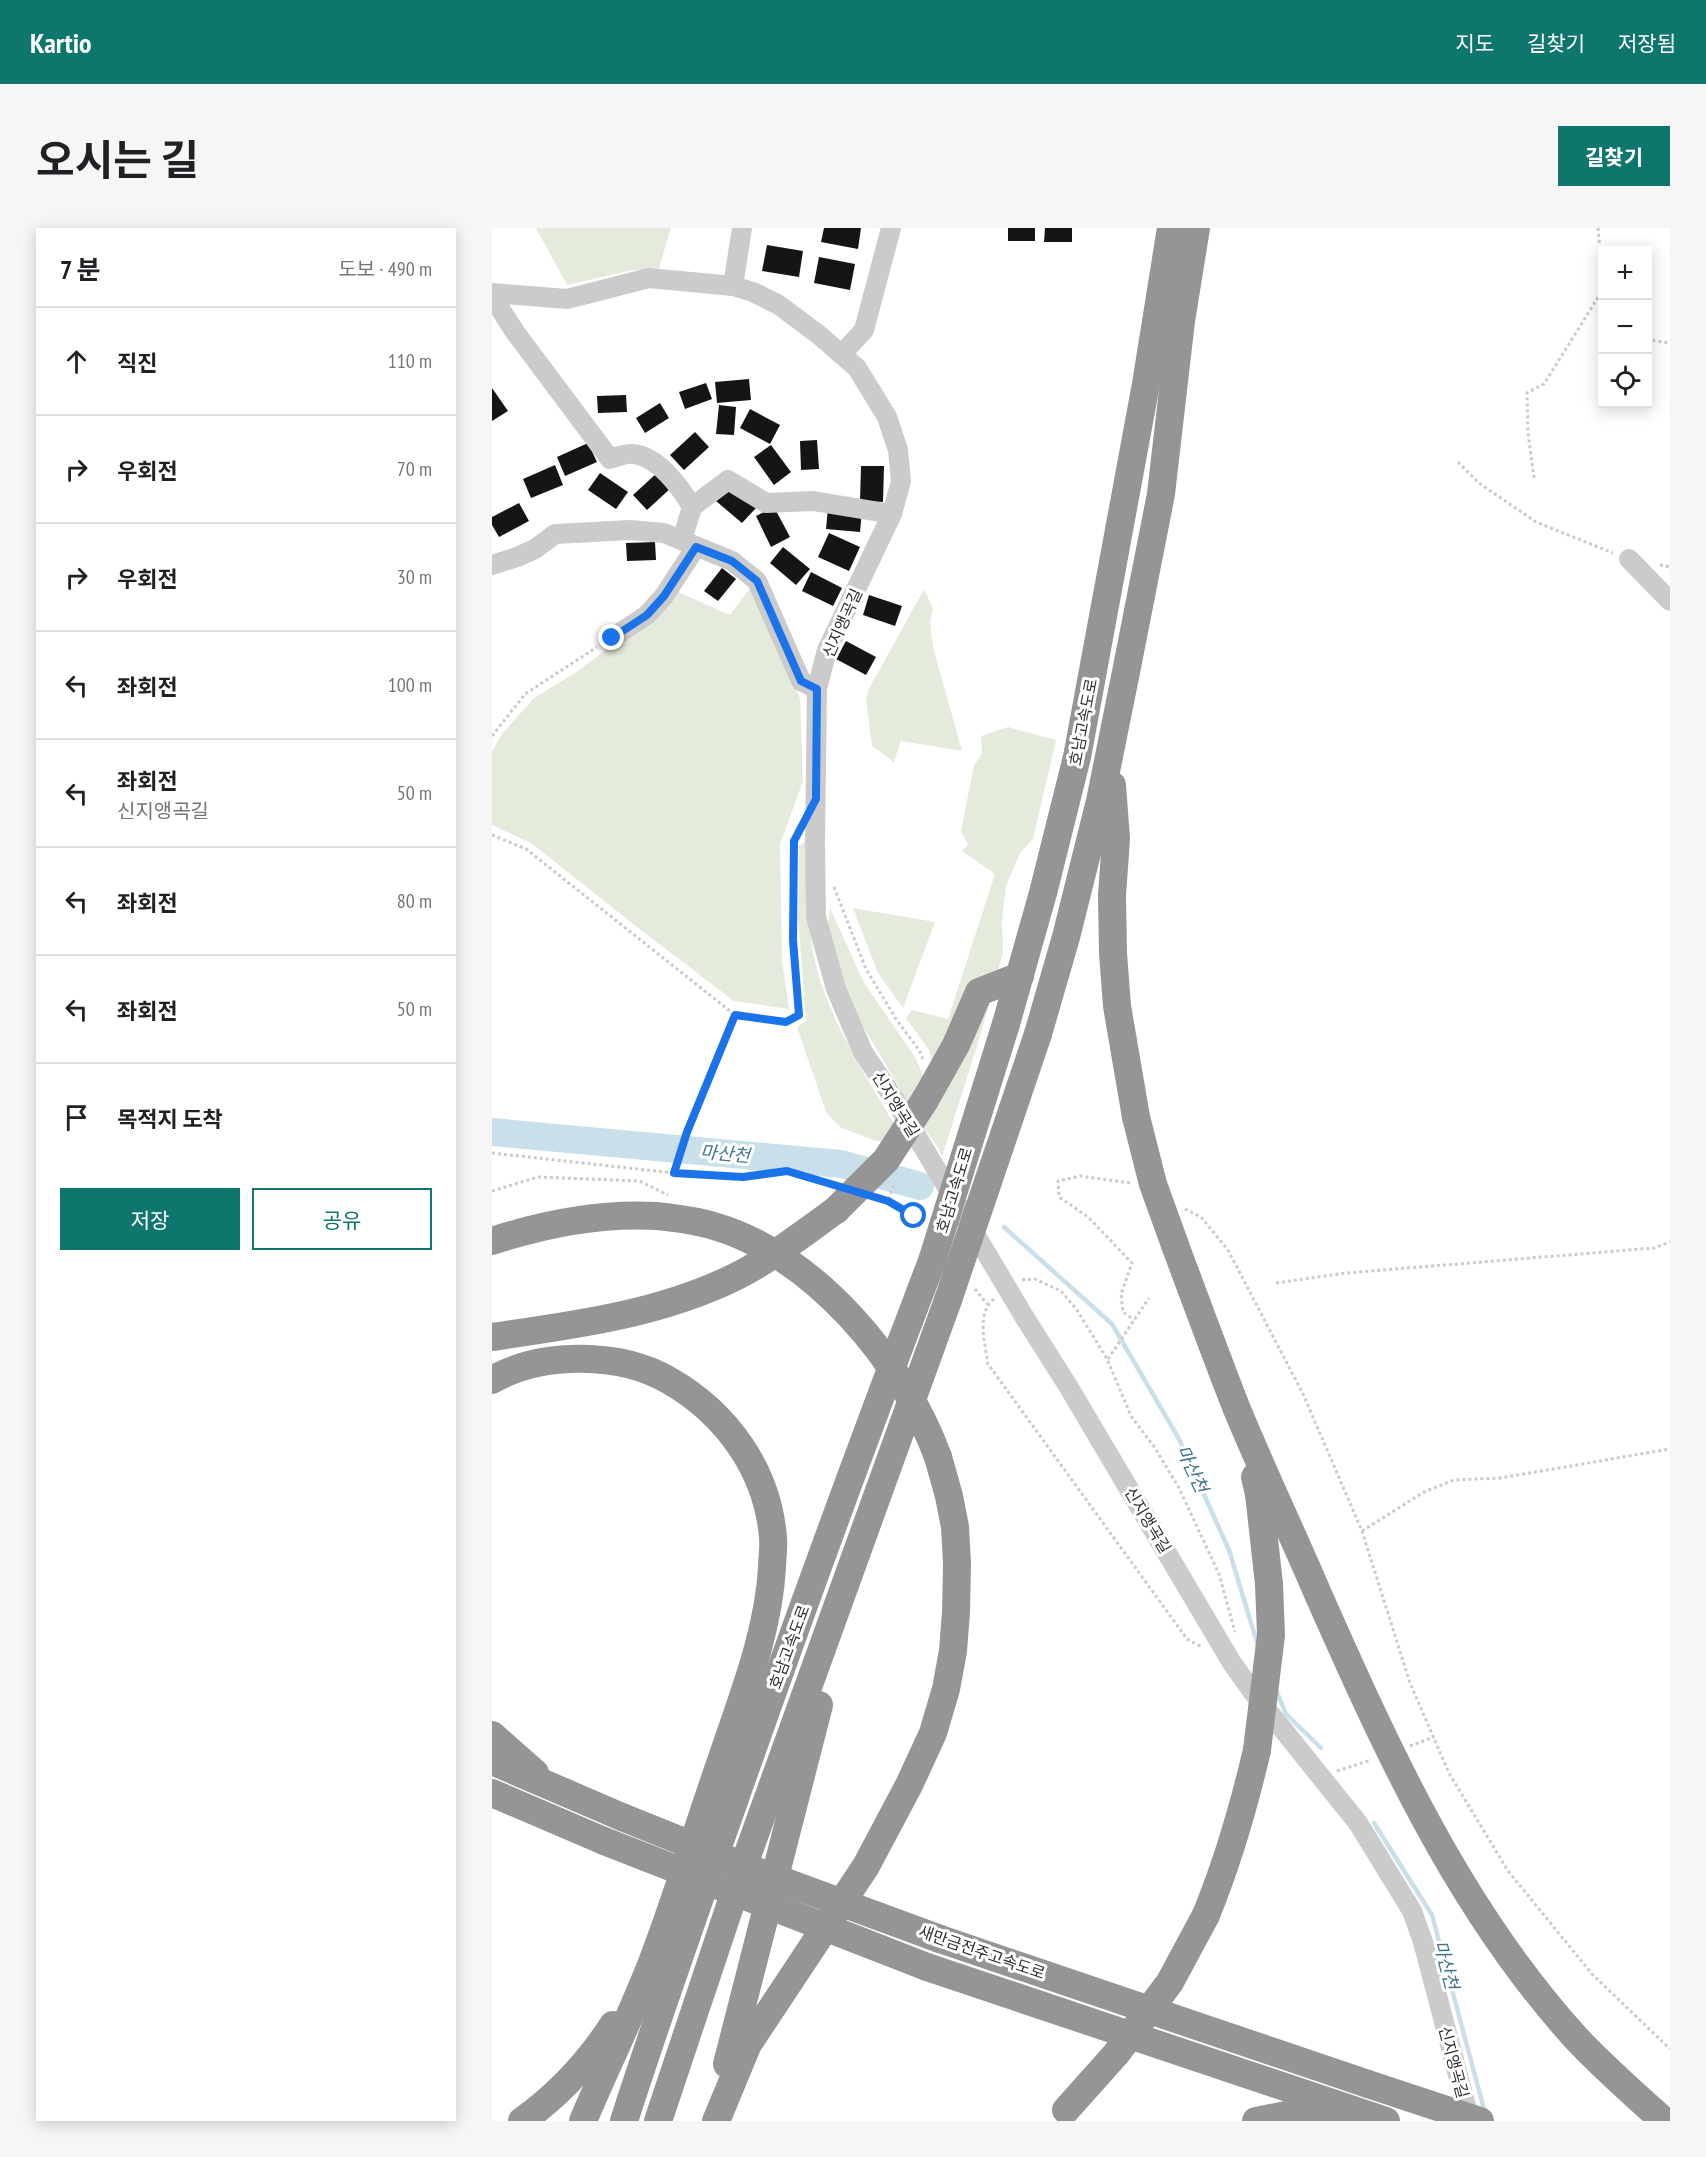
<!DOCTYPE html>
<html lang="ko">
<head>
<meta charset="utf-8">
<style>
  :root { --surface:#fff; --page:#f6f6f6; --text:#202124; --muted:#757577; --line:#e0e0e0; --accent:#0f766e }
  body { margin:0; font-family:"PT Sans Narrow","Noto Sans KR",sans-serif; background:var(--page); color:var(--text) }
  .controls { position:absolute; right:18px; top:18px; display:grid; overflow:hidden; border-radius:0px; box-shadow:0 3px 15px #0003 }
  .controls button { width:54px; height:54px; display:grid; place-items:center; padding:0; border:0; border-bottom:2px solid var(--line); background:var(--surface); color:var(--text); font:30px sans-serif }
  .stop { position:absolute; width:18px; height:18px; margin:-14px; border:4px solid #1a73e8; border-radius:50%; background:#fff }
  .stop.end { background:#1a73e8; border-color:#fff; box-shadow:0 2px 6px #0008 }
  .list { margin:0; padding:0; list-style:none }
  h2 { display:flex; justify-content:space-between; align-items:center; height:78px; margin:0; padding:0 24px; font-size:26px }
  h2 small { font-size:20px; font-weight:400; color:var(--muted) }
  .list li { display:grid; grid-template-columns:39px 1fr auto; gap:18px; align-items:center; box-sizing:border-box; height:108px; padding:0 24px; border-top:2px solid var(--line) }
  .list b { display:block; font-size:22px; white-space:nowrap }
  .list p { margin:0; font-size:20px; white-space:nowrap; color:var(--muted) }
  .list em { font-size:20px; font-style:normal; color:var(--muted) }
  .actions { display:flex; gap:12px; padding:18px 24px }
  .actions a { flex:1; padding:14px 0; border:2px solid var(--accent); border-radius:0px; text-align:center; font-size:21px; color:var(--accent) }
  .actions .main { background:var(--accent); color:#fff }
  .icon { flex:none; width:33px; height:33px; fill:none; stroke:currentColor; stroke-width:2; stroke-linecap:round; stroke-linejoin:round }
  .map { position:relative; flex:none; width:1178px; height:1893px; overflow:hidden; border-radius:0px }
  header { display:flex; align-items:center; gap:36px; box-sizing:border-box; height:84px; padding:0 30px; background:var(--accent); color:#fff }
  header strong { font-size:28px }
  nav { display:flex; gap:33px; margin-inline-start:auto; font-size:21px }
  .intro { display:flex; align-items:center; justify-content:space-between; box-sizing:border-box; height:144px; padding:0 36px }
  h1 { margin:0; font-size:42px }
  .button { padding:15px 27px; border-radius:0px; background:var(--accent); color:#fff; font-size:21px; font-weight:700 }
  main { display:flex; gap:36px; padding:0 36px }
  aside { flex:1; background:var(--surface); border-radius:0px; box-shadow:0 3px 15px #0003 }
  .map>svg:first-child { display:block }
</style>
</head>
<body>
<header>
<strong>Kartio</strong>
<nav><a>지도</a><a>길찾기</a><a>저장됨</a></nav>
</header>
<div class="intro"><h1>오시는 길</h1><a class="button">길찾기</a></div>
<main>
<aside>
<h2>7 분<small>도보 · 490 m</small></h2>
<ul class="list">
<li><svg class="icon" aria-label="ahead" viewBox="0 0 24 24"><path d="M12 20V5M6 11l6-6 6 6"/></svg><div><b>직진</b></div><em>110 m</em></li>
<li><svg class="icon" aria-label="right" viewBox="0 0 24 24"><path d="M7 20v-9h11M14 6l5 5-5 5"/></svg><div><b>우회전</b></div><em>70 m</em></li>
<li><svg class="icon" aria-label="right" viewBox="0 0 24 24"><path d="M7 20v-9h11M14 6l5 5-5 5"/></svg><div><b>우회전</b></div><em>30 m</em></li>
<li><svg class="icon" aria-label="left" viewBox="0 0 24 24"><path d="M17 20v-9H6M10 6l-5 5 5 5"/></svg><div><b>좌회전</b></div><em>100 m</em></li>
<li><svg class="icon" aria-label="left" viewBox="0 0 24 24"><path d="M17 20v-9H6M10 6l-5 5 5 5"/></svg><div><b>좌회전</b><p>신지앵곡길</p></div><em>50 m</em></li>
<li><svg class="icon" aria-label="left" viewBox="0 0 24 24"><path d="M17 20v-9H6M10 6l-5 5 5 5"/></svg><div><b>좌회전</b></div><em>80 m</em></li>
<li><svg class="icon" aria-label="left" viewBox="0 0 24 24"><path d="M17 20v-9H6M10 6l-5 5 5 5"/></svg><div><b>좌회전</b></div><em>50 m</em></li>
<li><svg class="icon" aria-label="arrive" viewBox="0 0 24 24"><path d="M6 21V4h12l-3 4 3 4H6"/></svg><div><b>목적지 도착</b></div></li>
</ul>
<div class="actions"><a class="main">저장</a><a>공유</a></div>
</aside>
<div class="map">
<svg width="1178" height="1893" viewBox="0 0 1178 1893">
  <rect width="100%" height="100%" fill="#fff"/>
  <g fill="#e5ebdc">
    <path d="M44,0H179L167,40L136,43L75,57Z"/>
    <path d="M259,359L281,399L308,471L311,553L288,616L290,732L297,781L242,773L150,703L39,615L0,597V523L10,506L42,470L83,445L157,390L186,364L238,387Z"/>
    <path d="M432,361L441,381L438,393L441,419L470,523L409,513L402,534L380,518L374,471L377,461Z"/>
    <path d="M516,499L564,512L541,611L528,625L514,658L510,692L511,724L489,805L450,929L446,920L432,900L445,850L437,822L414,790L420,782L456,791L503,646L470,623L476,617L469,603L482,537L490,526L489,508Z"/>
    <path d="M313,614C315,664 314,716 332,763C351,816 384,863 411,912L407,917L381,912L348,899L334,884L305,799L314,793L306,688L307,618Z"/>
    <path d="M338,680L372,755L423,829L432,849L425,878L414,871L362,783L348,745L336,695Z"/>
    <path d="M361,680L443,694L411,780L386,745Z"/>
  </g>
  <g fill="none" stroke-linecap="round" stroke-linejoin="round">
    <g stroke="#c9dfea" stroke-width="4.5">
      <path d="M512,999L620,1096L687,1211L737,1322L766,1418"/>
      <path d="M784,1462L794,1486L829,1520"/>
      <path d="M882,1595L940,1687L993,1885"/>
    </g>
    <path stroke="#c9dfea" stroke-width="28" d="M0,904L349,936L428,958"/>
  </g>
  <g fill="#151515">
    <path d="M332,0H369L366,21L329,14Z"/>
    <rect x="516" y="0" width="27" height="13"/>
    <path d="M553,0H580V14H552Z"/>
    <path d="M275,17L311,23L307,49L270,43Z"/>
    <path d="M327,29L363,36L358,62L322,55Z"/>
    <path d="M257,151L259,172L225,175L223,154Z"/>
    <path d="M214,155L220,171L193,181L187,164Z"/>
    <path d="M0,160L16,183L0,193Z"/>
    <path d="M134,167L135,184L106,185L105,168Z"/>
    <path d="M168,175L177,190L153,205L144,190Z"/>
    <path d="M227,177L244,179L242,207L224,206Z"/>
    <path d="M258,181L288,197L278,216L248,200Z"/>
    <path d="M203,204L217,219L192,242L178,227Z"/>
    <path d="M325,212L327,241L309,242L308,213Z"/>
    <path d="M96,215L105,234L73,248L65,229Z"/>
    <path d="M279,217L299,244L282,257L262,229Z"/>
    <path d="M63,237L71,257L39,270L31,251Z"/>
    <path d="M369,238H392L391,274L368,273Z"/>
    <path d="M166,244L180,259L155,282L141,267Z"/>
    <path d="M108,245L136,264L124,281L96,262Z"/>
    <path d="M238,257L264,280L250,295L224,273Z"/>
    <path d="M27,275L37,293L7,309L0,297V289Z"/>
    <path d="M282,279L298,309L279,319L264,288Z"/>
    <path d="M336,280L370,283L368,304L334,301Z"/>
    <path d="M337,305L368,319L357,343L326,329Z"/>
    <path d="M163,314L164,332L135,333L134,315Z"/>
    <path d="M291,319L318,341L304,357L278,335Z"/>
    <path d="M230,340L244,351L226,373L212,363Z"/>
    <path d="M319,344L350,360L341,378L310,363Z"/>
    <path d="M377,367L410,378L403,398L371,387Z"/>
    <path d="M354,413L384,429L374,447L344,431Z"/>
  </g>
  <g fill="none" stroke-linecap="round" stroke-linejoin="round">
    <g stroke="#cbcbcb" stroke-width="3" stroke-dasharray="3 3" stroke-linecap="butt">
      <path d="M1106,0L1110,46"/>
      <path d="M1156,108L1163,113L1178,115"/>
      <path d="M966,234L987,255L1044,294L1121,325"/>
      <path d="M1042,250L1036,205L1035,165L1052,156L1110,63"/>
      <path d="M1168,337L1178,339"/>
      <path d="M0,508L33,466L105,419"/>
      <path d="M0,607L34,621L243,787L294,794L307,787C302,729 299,672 302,613L305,608"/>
      <path d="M342,659L374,741L404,791L427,822L431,831"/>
      <path d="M0,925L182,945L251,949L295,943L339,956"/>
      <path d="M182,945L195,904L243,787"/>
      <path d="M638,955L588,948L566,953L567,969L596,989L640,1035L629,1066L631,1084L642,1092"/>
      <path d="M0,963L46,949L147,953L176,967"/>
      <path d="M386,970L396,973L403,955"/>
      <path d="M396,973L422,988"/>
      <path d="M693,981L709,989L736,1022L811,1166L870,1303L918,1455L957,1545L1016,1643L1100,1746L1178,1821"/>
      <path d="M530,1052L543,1051L569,1063L585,1082L615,1131L639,1188L663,1220L687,1260L727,1346L743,1404"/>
      <path d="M784,1055L854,1045L1162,1020L1178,1014"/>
      <path d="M483,1061L495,1076"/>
      <path d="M502,1071C484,1085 493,1115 496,1136L695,1411L710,1419"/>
      <path d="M616,1131L657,1070"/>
      <path d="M870,1303L932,1264L962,1252L1008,1250L1178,1221"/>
      <path d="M918,1518L942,1509"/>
      <path d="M845,1543L879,1532"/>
    </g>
    <g stroke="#cbcbcb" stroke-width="20">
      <path d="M241,58L250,0"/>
      <path d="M0,65L75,71L157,50L241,58L261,64L287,77L327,107L365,140L395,189L406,222L409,253L400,286L335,422L325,461L323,613L324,689L344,761L371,824L403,872"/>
      <path d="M0,68L23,104L118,231C125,229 134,225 141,226C166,228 189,260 200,279L190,312"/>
      <path d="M350,126L372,102L399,0"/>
      <path d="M200,279L236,252L274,275L321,273L400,286"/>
      <path d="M1137,331L1178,373"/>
      <path d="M0,337L25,329L43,321L63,306L138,302L172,305L240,333L265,353L309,453L325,461"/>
      <path d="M120,410L155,387L172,368L204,319"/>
      <path d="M533,1090L576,1158L740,1435L760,1463L866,1595L920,1683L931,1714L978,1893"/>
    </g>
    <g stroke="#959595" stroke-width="28">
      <path d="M620,557L624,611L620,667L621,725L625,778L644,889"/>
      <path d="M514,796L551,665L585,529L654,156L679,0"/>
      <path d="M546,806L574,709L608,573L635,439L669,266L689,93L704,0"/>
      <path d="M433,872L464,817L487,764L528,748"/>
      <path d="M0,1013C52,996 109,985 164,988"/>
      <path d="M683,1017C703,1071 723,1125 744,1179C770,1242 799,1303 826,1366C895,1522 967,1681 1083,1809C1111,1839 1142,1866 1172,1893"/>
      <path d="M0,1109C83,1097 169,1086 245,1048C280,1030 312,1005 344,982"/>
      <path d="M0,1152C50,1123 129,1124 178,1153C235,1186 276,1243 281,1310C282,1320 280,1330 280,1340C276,1407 250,1470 229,1533C205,1601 185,1670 159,1737C138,1790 113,1841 91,1893"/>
      <path d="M763,1249L767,1266L777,1356"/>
      <path d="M0,1507L43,1545"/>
      <path d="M0,1533L130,1589"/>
      <path d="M0,1565L112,1613"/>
      <path d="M714,1687C736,1633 752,1578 765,1522"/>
      <path d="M448,1711L876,1856"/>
      <path d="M435,1739L894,1893"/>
      <path d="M235,1836L327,1477"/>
      <path d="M30,1893C65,1868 97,1834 121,1797"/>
      <path d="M132,1893C168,1781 208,1670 247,1559C309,1383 373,1208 440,1033"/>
      <path d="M166,1893L250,1642L456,1072"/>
      <path d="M224,1893L256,1816L374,1638L417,1557L441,1505L454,1461L461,1423L464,1384L465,1335L463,1299L457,1268L446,1229"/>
      <path d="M764,1893L804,1885L845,1887"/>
    </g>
    <path stroke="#cbcbcb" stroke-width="20" d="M403,872L533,1090"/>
    <g stroke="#959595" stroke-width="28">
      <path d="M644,889L661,956L683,1017"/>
      <path d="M344,982L394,932L433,872"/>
      <path d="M164,988C183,990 203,992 222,998C323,1028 411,1133 446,1229"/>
      <path d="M440,1033L514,796"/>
      <path d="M456,1072L546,806"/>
      <path d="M765,1522L779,1407L777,1356"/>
      <path d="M130,1589L277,1648L448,1711"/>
      <path d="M112,1613L435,1739"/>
      <path d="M876,1856L988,1893"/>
      <path d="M574,1882L624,1826L678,1754L714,1687"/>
    </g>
  </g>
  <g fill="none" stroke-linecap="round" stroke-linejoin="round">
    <path stroke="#1a73e8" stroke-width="8" d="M120,410L155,387L172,368L204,319L240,333L265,353L309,453L325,461L324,571L302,613L301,712L307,787L294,794L243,787L195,904L182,945L251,949L295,943L396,973L422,988"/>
  </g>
  <g text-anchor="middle" stroke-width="6" stroke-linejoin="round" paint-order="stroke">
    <g font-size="16" fill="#2e2e2e" stroke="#fff">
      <text transform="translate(350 395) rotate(-66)" y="6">신지앵곡길</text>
      <text transform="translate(591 494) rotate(-79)" y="6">호남고속도로</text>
      <text transform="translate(404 876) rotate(58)" y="6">신지앵곡길</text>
      <text transform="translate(462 962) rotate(-73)" y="6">호남고속도로</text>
      <text transform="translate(656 1292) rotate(59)" y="6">신지앵곡길</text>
      <text transform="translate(297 1419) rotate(-70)" y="6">호남고속도로</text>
      <text transform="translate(490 1724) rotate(19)" y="6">새만금전주고속도로</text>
      <text transform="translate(962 1834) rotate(75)" y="6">신지앵곡길</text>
    </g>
    <g font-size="18" font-style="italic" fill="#40738c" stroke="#fff">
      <text transform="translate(233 926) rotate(5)" y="6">마산천</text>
      <text transform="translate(700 1241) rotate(65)" y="6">마산천</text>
      <text transform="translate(954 1737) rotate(75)" y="6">마산천</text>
    </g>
  </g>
</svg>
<div class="controls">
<button>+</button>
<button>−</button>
<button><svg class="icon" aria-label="locate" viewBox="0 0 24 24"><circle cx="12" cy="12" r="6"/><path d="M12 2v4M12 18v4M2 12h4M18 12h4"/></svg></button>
</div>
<div class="stop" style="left:422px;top:988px"></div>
<div class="stop end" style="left:120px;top:410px"></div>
</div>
</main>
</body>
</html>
